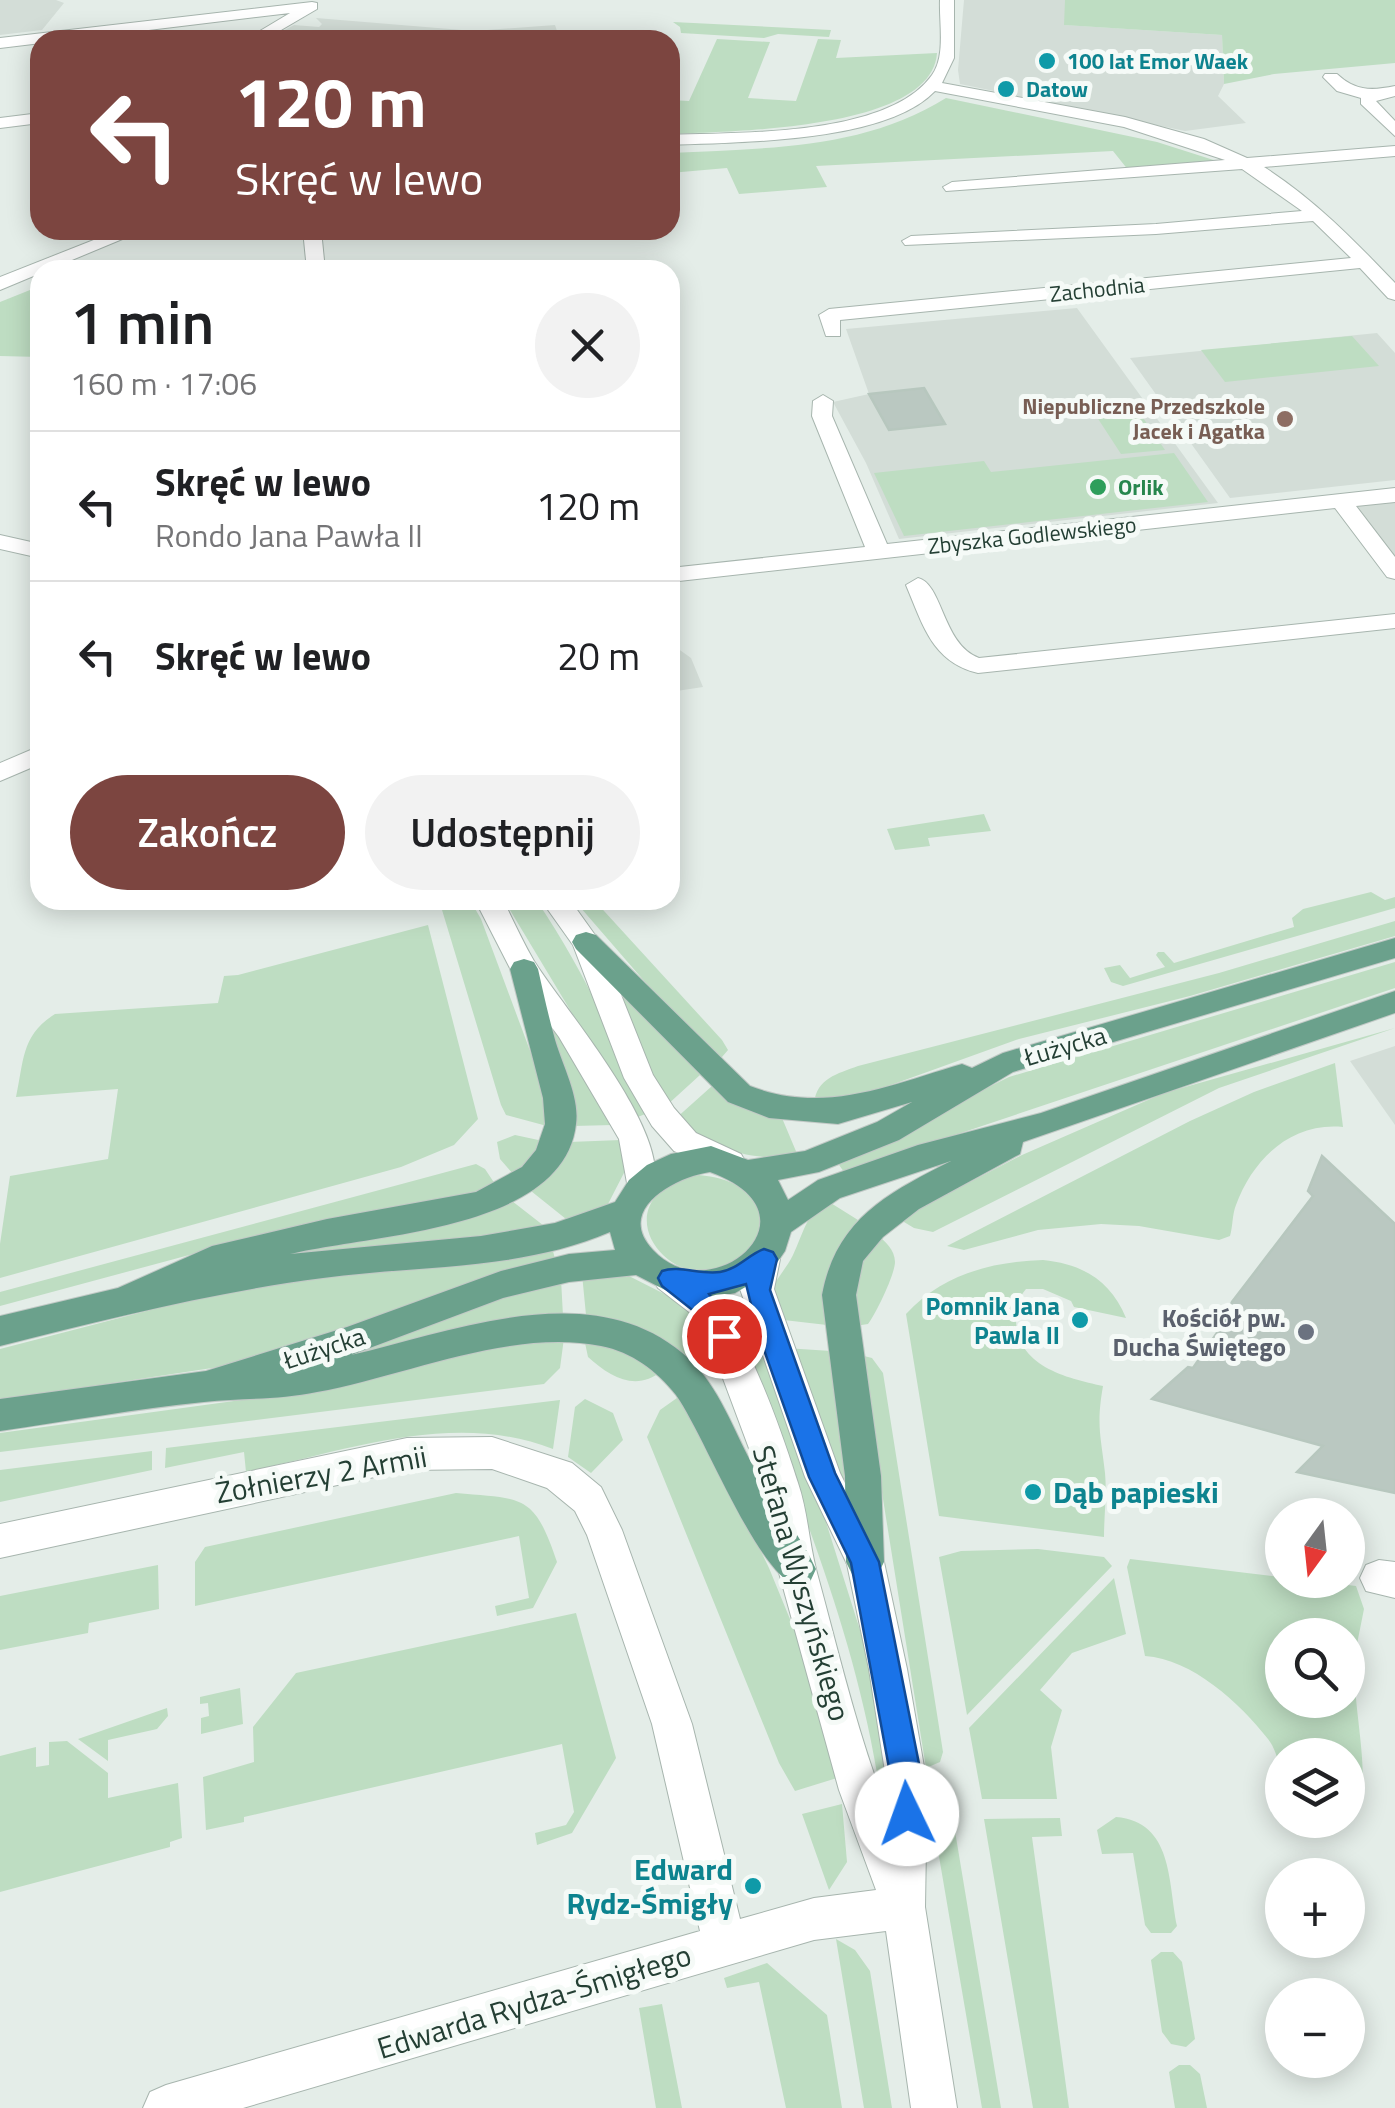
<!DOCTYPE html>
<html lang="pl">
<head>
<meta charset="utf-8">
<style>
  :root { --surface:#fff; --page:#f2f2f2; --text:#202124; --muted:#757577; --line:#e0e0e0; --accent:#7c4540 }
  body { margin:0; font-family:"Titillium Web",sans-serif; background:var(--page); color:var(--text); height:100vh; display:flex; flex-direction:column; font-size:38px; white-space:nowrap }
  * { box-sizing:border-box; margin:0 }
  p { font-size:32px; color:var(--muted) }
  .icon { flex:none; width:55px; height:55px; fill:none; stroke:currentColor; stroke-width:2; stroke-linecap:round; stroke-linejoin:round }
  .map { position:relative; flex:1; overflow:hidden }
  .panel { position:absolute; left:30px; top:260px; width:650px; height:650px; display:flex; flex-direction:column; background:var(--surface); border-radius:30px; box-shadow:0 5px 25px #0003 }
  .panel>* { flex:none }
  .banner { position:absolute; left:30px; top:30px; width:650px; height:210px; border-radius:30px; box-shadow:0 5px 25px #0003; background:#7c4540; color:#fff; overflow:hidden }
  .needle { width:65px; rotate:195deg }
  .tools { position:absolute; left:1265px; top:1498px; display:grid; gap:20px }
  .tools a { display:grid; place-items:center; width:100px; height:100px; border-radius:50%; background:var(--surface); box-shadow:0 5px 25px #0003; font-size:50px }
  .pin { position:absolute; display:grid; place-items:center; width:85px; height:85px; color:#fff; margin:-42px; border:5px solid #fff; border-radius:50%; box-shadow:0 2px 10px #0007 }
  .me { position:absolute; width:110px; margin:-55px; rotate:357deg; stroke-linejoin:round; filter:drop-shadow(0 0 8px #0008) }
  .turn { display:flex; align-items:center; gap:35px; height:210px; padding:0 40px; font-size:45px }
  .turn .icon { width:130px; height:130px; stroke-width:2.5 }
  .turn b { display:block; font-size:70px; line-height:85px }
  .round { display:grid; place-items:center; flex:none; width:105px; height:105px; border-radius:52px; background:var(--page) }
  .overview { display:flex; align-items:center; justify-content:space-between; height:170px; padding:0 40px }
  h1 { font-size:60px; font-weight:600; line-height:75px }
  .button { display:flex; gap:20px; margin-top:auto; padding:20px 40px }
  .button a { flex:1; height:115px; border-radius:60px; background:var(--accent); color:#fff; font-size:40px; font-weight:600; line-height:115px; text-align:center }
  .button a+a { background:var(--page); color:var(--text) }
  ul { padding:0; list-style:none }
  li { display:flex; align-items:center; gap:30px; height:150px; padding:0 40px; border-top:2px solid var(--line) }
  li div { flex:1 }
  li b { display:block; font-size:38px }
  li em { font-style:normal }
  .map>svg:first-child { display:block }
  .built { fill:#d3ddd7 }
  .green { fill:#beddc2 }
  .building { fill:#bac8c1; stroke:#b7c7be; stroke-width:2.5 }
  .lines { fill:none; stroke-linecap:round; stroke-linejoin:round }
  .minor-casing { stroke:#a7b5ae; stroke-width:2 }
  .major-casing { stroke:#c2c9c6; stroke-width:2 }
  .minor { fill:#fff; fill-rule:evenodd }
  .major { fill:#6ba18c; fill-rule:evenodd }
  .route { fill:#1a73e8; stroke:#114b97; stroke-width:2.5 }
  .culture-dot { fill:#0f9aa8; stroke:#f5faf7; stroke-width:4 }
  .education-dot { fill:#8d6e63; stroke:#f5faf7; stroke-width:4 }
  .leisure-dot { fill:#2e9e5b; stroke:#f5faf7; stroke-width:4 }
  .worship-dot { fill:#6b7280; stroke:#f5faf7; stroke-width:4 }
  .labels { text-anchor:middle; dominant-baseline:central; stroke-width:10; stroke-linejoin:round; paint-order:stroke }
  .far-culture-label { font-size:22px; font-weight:bold; fill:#0d838f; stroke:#f5faf7; text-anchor:start }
  .far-street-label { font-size:22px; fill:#243f34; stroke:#f5faf7 }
  .far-education-label { font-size:22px; font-weight:bold; fill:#785e54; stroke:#f5faf7; text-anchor:end }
  .far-leisure-label { font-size:22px; font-weight:bold; fill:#27864d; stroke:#f5faf7; text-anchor:start }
  .street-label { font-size:25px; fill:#243f34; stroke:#f5faf7 }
  .culture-label { font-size:25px; font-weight:bold; fill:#0d838f; stroke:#f5faf7; text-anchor:end }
  .worship-label { font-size:25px; font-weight:bold; fill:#5b616d; stroke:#f5faf7; text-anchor:end }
  .near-street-label { font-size:30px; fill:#243f34; stroke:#f5faf7 }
  .near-culture-label { font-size:30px; font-weight:bold; fill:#0d838f; stroke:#f5faf7; text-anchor:start }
</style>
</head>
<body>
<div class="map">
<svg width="1395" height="2108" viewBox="0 0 1395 2108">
  <rect width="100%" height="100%" fill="#e4ede8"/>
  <!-- built -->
  <path class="built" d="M0,0H56L64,3L42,30L0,35Z
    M964,0H1065V25L1222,35L1224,84L1218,96L1246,123L1185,131L960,84L958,70Z
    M316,18L474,31L555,25L560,40H266L294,25L319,27L322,24Z
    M1077,308L1218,503L899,539L866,463L833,402L869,394L846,329Z
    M1377,333L1395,353V480L1230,498L1130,358Z
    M1395,494V565L1329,501Z
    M670,643L691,658L703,687L670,692Z
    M1395,1046V1125L1350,1061Z"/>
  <!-- green -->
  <path class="green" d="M1065,0H1395V63L1274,74L1224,84L1222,35L1064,25Z
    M673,22L831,30L829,37L778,34L764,38L681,33L680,27Z
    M717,39L770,42L748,98L796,101L818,39L841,40L836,58L937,53C932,131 728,131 670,134V100L689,101Z
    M946,98L1157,142L1223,163L1129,171L1113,151L816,166L827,187L739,194L727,168L670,173V153C765,148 863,150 946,98Z
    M40,286V357L0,356V302Z
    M1352,336L1379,366L1225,382L1201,350Z
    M1135,406L1165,450L1121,454L1093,411Z
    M1174,453L1208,502L904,536L874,473L984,461L991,472Z
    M984,814L991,831L928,838L930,846L895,850L887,829Z
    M1371,892L1385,900L1395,897V908L1123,986L1111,982L1104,968L1120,965L1130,978L1165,967L1156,955L1158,952H1164L1174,963L1294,927L1292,918L1303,909Z
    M439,900H470L481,919L542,1083L547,1126L506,1115L501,1105Z
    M504,900H536C582,966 614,1040 648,1113L635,1118Z
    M574,900H594L722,1040L728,1050L716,1064Z
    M1395,921V936L1190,996L1019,1039L866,1094L814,1103C817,1078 837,1074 858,1066L1219,973Z
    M428,925L478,1119L454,1145L401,1167L0,1278V1244L10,1176L108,1159L118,1089L16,1097C24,1061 21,1035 55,1014L218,1003L224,976L238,975Z
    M1395,962V988L844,1172L837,1162L1009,1077Z
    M619,983L700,1075L666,1106L612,985Z
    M551,1020L613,1125L573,1126L546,1022Z
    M1395,1028L1219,1088L933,1232L914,1228L899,1219L1022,1155L1164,1093Z
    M1335,1063L1343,1127C1291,1122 1253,1159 1236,1205C1232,1215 1233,1226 1230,1236L1219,1240L1139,1226L1101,1224L1038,1230L964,1250L947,1246L1190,1121L1254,1092Z
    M712,1086L782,1118L798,1156C747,1162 715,1148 674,1120Z
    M515,1135L543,1141L532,1159L514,1175L500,1159L497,1142Z
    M621,1140L627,1167L607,1206L571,1223L531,1191L545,1179L569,1142Z
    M476,1164L485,1169L497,1187L486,1192L256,1237L0,1306V1292Z
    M699,1175C730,1178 752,1188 761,1218C759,1241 752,1248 734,1261C671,1305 593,1196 699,1175Z
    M826,1200L858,1220C830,1254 824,1283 827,1325L775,1319L771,1290C778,1277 787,1267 793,1255C804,1232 805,1217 826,1200Z
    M512,1201L548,1229L230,1264L479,1215Z
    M877,1235C885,1241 895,1250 895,1262C895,1274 876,1314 868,1324L855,1326L854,1276Z
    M552,1247L555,1259L379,1322L232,1365L0,1400V1349L258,1282Z
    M1043,1260C1083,1264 1111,1281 1126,1318L1074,1307L1071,1301L1043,1289H1026C1018,1298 1016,1308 1016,1319C1016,1366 1066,1378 1103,1386C1096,1426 1101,1436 1105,1473C1107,1494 1104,1516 1104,1537L939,1516L906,1314C943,1274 991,1262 1043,1260Z
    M582,1274H625L690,1307L711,1337L686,1355L646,1332L586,1315Z
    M561,1279L563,1316L354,1358L352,1352L486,1298Z
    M564,1338L560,1368L544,1384L0,1452V1433L285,1394L507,1346Z
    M584,1338L600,1340L662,1371C636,1392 610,1377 588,1357Z
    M785,1348L831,1351L851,1499Z
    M763,1351L814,1484L865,1646L886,1771L877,1773C852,1626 797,1495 743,1357Z
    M860,1355L872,1358L883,1373L943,1752L940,1762L926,1768Z
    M684,1393L769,1568L808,1663L837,1778L795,1791L779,1763L647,1437L660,1410Z
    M585,1399L613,1413L623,1440L591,1473L568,1457L575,1407Z
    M560,1400L553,1449C453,1410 346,1451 246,1472L244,1452L165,1468L166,1448Z
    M152,1451V1470L0,1502V1470Z
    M456,1493C524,1499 534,1494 557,1562L533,1608L497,1616L495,1606L529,1598L519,1536L195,1606V1562L205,1547Z
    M1038,1549L1104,1557L1112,1566L967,1715L939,1557L961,1551Z
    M1130,1559L1356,1586L1364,1609L1356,1649L1348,1646V1635H1282V1700H1348V1655L1356,1658C1349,1699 1376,1787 1354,1813L1348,1816V1755H1282V1776C1279,1764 1276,1749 1268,1739C1240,1703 1192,1659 1145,1656L1127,1567Z
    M158,1565L159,1609L89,1623L88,1633L0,1650V1596Z
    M1114,1578L1126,1634L1072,1653L1040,1690L1062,1710L1051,1747L1057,1799H982L969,1728Z
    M576,1613L616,1758L572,1833L537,1845L535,1833L566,1825L574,1812L562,1744L244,1817V1822L206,1830L203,1777L254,1762L253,1727L296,1673Z
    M240,1688L243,1724L201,1734V1718L209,1716L208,1703L200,1704V1697Z
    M167,1708L168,1716L157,1729L108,1740V1761L78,1739Z
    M67,1741L108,1773V1798L178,1783L182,1838L170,1842V1847L0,1892V1756L36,1747V1767L49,1765V1742Z
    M939,1797L951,1807L1001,2108H982L929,1798Z
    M842,1804L847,1862L829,1890L802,1814Z
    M1116,1817C1173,1822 1168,1881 1177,1926L1171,1933H1151L1145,1925L1133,1853L1102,1854L1097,1830Z
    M1060,1818L1062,1836L1032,1837L1069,2108H1033L984,1819Z
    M836,1939L855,1950L870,1971L892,2108H864Z
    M1161,1952H1173L1182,1962L1195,2039L1186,2047L1171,2044L1162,2032L1151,1960Z
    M767,1963L827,2015L842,2108H786L759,1982L727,1988L724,1978Z
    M662,2004L682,2108H656L639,2008Z
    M1179,2065H1190L1200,2074L1207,2108H1175L1169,2072Z"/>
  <!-- building -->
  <path class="building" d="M924,388L945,424L889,430L869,394Z
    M1322,1156L1395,1224V1493L1297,1472L1323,1446L1152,1399L1188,1367L1193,1368L1223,1324L1232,1302L1313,1196L1308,1191Z"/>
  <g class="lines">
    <defs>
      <path id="minor" d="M940,0H954V58L942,83L1125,117L1204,139L1247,158L1395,146V156L1264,167C1314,199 1354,240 1395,283V300L1388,298L1360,268L840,320V336H826L819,315L829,309L1351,258L1313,221L1156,234L905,245L902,241L911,236L1156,224L1302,211L1242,169L946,191L943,187L952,182L1225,160L1124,127L935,91C886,143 738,142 670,145V135C739,132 888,137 932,75C946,56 939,23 940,0Z
        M312,2L317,3V9L264,40H245L290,13L0,48V38Z
        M1325,74H1337C1355,91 1371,91 1395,86V96L1376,101L1395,121V136L1361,104V98L1337,91L1323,77Z
        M40,113V123L0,128V118Z
        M119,230H144L0,290V277Z
        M303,230H321L325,270H307Z
        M823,395L833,401L832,416L887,544L1395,488V502L1356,506L1395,557V579L1387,577L1335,508L670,582V568L865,547L812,416L813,401Z
        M0,535L40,544V558L0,549Z
        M918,578C943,584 942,644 979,658L1395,614V628L978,673C932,662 923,625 906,585Z
        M40,746V764L0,781V763Z
        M475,900H503C513,920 523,942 534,961C563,1008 679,1140 651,1194L640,1198L629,1194L619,1139L559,1037L514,976Z
        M541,900H570L600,942L653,1075L674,1108L696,1133L741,1154L746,1163L741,1172L730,1176L674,1151L652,1126L624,1078L573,945Z
        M764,1245L776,1249L780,1259L774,1289L840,1473L884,1562L907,1669L927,1784L925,1907L957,2108H911L886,1931L814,1940L243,2108H143L150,2092L166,2085L700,1931L652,1724L587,1535L575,1511L547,1488L492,1469L407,1470L0,1558V1524L407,1438L492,1437L572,1463L601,1487L622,1530L692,1724L740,1919L814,1898L876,1890L839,1790L778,1569L763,1486L709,1341L693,1315L658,1288L653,1278L658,1268C723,1246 783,1437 798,1483C808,1512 809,1544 817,1573C838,1650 857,1732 886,1807L887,1784L869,1669L847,1564L805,1477L740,1289L752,1249Z
        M1379,1560L1395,1562V1598L1366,1591L1360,1578L1366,1565Z"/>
      <path id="major" d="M586,932L596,935L750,1086C824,1115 890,1085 962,1064L972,1068L1003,1053L1395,938V958L1013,1072L899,1140L819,1172L778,1180L788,1200L818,1180L918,1145L1041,1113L1395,991V1013L1023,1142L1020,1154L919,1209L883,1237L863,1261L856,1295L881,1476L884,1562L878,1574L865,1580L852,1574L846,1562L845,1476L822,1295C836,1219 888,1193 951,1161L840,1198L791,1232L785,1251L770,1273L735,1293L704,1299L669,1292L636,1275L569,1282L503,1298L351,1355C455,1331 597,1273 689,1359C719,1387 733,1429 752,1464C771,1500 799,1532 816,1569L810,1582L797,1587C756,1571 705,1436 676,1395C657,1371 632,1352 601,1346C511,1328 405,1376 317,1392C280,1400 242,1398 204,1402C136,1409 68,1421 0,1431V1399L206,1371L347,1327L501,1271L569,1254L615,1250L610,1232C519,1271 418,1265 323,1278C214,1292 107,1319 0,1346V1316L118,1288L212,1246L327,1219L476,1192L522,1167L536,1150L545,1124L543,1098L510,969L514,962L524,959L534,962L538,969C543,991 548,1014 554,1036C561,1063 580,1096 576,1124C564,1231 372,1234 290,1254L481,1236L555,1223L615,1202L629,1180L647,1165L671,1154L711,1146L748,1160L805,1151L877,1122L912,1102L838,1124L769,1118L728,1102L576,949L572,942L576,935ZM710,1172C827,1214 711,1313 653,1250C614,1209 676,1177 710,1172Z"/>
    </defs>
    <!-- minor casing -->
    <use href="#minor" class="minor-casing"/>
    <!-- major casing -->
    <use href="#major" class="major-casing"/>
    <!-- minor -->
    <use href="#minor" class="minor"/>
    <!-- major -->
    <use href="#major" class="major"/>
  </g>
  <!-- route -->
  <path class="route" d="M764,1249L773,1252L777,1259L770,1290L835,1473L879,1562L923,1784L922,1814L918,1826L907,1830L896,1826L891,1814L892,1784L851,1563L809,1477L758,1333L746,1284L709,1294L737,1336L733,1344L724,1347L715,1344L695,1312L662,1286L658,1278L662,1271C679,1265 700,1275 720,1272C738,1269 748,1255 764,1249Z"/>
  <!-- markers -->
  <g class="culture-dot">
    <circle cx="1047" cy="61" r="10"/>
    <circle cx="1006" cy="89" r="10"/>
    <circle cx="1080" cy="1320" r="10"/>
    <circle cx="1033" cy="1492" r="10"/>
    <circle cx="753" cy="1886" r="10"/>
  </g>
  <circle class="education-dot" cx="1285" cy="419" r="10"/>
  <circle class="leisure-dot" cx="1098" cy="487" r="10"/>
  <circle class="worship-dot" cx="1306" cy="1332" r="10"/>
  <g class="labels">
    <!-- far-culture labels -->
    <g class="far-culture-label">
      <text x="1067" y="61">100 lat Emor Waek</text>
      <text x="1026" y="89">Datow</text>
    </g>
    <!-- far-street labels -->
    <g class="far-street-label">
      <text transform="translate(1097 289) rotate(-6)">Zachodnia</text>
      <text transform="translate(1032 535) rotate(-6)">Zbyszka Godlewskiego</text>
    </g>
    <!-- far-education labels -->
    <g class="far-education-label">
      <text x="1265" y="406">Niepubliczne Przedszkole<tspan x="1265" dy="25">Jacek i Agatka</tspan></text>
    </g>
    <!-- far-leisure labels -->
    <g class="far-leisure-label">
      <text x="1118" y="487">Orlik</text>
    </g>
    <!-- street labels -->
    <g class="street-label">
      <text transform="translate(1065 1046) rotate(-16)">Łużycka</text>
      <text transform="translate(324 1348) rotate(-18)">Łużycka</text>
    </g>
    <!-- culture labels -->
    <g class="culture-label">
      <text x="1060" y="1306">Pomnik Jana<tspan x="1060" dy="29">Pawla II</tspan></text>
    </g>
    <!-- worship labels -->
    <g class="worship-label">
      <text x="1286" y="1318">Kościół pw.<tspan x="1286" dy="29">Ducha Świętego</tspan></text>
    </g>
    <!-- near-street labels -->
    <g class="near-street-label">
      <text transform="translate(321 1474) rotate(-10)">Żołnierzy 2 Armii</text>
      <text transform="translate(802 1583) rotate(74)">Stefana Wyszyńskiego</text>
      <text transform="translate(534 2001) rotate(-17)">Edwarda Rydza-Śmigłego</text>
    </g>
    <!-- near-culture labels -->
    <g class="near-culture-label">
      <text x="1053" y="1492">Dąb papieski</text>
      <text x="733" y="1869" text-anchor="end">Edward<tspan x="733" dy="34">Rydz-Śmigły</tspan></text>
    </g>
  </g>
</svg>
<div class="tools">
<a><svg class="needle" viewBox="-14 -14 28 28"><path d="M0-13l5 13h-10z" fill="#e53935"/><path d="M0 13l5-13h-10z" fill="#757577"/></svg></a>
<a><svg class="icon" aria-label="search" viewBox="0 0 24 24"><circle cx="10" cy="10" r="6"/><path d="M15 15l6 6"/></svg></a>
<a><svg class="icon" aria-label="layers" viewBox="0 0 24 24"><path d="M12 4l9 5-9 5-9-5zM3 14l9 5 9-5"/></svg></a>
<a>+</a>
<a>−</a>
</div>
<div class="pin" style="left:724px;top:1336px;background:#d93025"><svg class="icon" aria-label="arrive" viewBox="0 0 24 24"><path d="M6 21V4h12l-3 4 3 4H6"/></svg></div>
<svg class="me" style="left:907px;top:1814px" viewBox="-20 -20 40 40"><circle r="19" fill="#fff"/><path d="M0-13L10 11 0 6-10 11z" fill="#1a73e8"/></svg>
<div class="banner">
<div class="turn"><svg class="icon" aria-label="left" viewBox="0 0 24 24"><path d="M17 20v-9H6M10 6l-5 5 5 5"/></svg><div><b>120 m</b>Skręć w lewo</div></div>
</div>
<section class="panel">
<div class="overview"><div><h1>1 min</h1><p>160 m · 17:06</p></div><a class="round"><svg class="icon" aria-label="close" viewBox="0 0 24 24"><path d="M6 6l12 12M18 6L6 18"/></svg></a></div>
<ul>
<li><svg class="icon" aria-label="left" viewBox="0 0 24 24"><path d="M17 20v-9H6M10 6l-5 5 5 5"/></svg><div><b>Skręć w lewo</b><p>Rondo Jana Pawła II</p></div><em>120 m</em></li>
<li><svg class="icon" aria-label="left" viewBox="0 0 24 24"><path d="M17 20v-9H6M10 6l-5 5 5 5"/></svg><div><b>Skręć w lewo</b></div><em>20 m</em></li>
</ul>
<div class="button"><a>Zakończ</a><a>Udostępnij</a></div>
</section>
</div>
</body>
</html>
